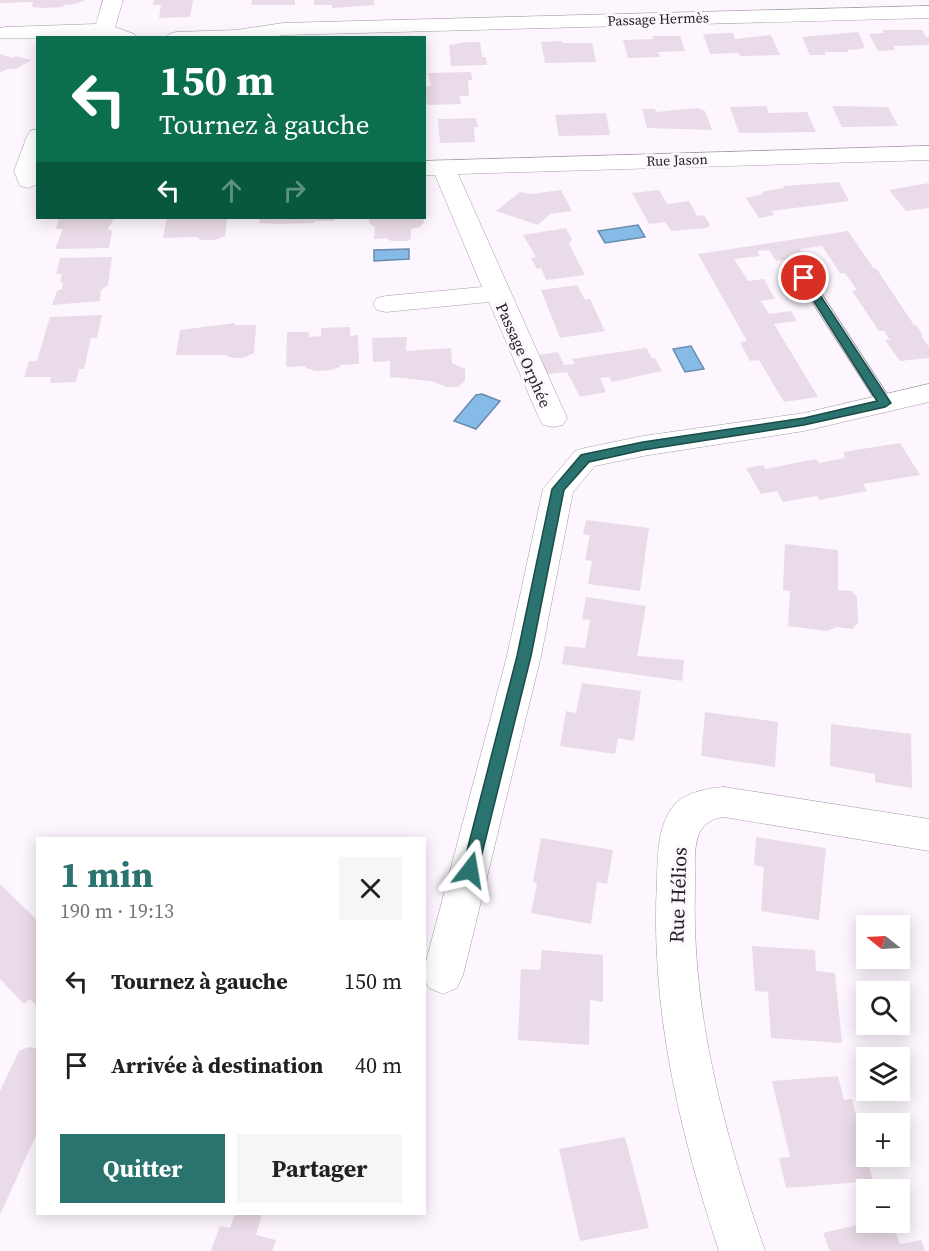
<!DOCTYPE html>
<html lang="fr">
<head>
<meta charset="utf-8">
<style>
  :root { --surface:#fff; --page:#f6f6f6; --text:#202124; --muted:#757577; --accent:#2a736e }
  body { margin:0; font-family:"Source Serif 4",serif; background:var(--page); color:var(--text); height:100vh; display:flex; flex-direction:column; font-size:22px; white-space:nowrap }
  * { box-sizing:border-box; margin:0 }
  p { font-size:20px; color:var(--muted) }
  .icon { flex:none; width:33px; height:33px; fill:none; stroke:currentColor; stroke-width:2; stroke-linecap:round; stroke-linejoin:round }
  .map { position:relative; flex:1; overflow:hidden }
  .sheet { position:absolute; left:36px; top:837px; width:390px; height:378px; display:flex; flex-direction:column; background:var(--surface); border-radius:0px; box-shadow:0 3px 15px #0003 }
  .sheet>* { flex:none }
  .guide { position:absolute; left:36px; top:36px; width:390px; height:183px; border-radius:0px; box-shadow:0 3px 15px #0003; background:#0b6e4f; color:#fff; overflow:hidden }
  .needle { width:39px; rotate:288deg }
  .tools { position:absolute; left:856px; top:915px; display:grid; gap:12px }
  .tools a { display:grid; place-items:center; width:54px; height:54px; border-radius:0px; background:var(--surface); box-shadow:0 3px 15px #0003; font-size:30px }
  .pin { position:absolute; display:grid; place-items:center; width:51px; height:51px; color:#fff; margin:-26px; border:3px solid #fff; border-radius:50%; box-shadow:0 2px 6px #0007 }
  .me { position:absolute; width:66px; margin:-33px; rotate:14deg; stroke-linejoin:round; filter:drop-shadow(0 0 4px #0008) }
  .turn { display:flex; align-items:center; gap:21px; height:126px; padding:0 24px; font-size:27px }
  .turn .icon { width:78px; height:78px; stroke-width:2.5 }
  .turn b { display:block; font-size:42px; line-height:51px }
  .lanes { display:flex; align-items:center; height:57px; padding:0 24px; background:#0003; justify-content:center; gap:30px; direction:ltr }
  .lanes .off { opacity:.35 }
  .round { display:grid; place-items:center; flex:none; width:63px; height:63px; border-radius:0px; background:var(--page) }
  .summary { display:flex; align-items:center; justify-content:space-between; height:102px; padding:0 24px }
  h1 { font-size:36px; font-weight:700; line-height:45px; color:var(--accent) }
  .action { display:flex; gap:12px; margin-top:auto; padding:12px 24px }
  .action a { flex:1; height:69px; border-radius:0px; background:var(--accent); color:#fff; font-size:24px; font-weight:700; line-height:69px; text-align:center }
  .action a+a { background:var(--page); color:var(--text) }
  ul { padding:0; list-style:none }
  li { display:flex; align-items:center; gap:18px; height:84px; padding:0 24px }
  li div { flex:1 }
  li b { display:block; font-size:22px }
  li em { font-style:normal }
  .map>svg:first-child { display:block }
  .water { fill:#86bae7; stroke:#698cad; stroke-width:1.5 }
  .building { fill:#e9dbe7 }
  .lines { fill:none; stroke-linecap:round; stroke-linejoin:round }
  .lane-casing { stroke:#a69ba8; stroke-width:2 }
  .street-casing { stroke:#a69ba8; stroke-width:1 }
  .lane { fill:#fff; fill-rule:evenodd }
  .street { fill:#fff; fill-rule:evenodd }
  .route { fill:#2a736e; stroke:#1b4b48; stroke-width:1.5 }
  .labels { text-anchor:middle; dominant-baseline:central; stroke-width:6; stroke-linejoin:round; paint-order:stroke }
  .far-street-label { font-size:14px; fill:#242025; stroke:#fdf6fe }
  .street-label { font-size:16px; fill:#242025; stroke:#fdf6fe }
  .near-street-label { font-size:20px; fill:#242025; stroke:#fdf6fe }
</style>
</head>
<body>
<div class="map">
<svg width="929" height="1251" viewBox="0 0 929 1251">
  <rect width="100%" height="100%" fill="#fdf6fe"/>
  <!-- water -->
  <path class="water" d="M638,225L645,237L605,243L598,231Z
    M409,249V259L374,261V250Z
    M691,346L704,369L685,372L673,349Z
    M482,394L500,401L476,429L454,421L476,395Z"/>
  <!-- building -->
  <path class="building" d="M0,0H85L75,4L64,5L63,7L44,8L32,7L33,2L0,3Z
    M154,0H193L190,17L159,18L161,5H153Z
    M252,0H295V5H251Z
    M314,0H374V5L332,8V5H314Z
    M882,30H922L926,37H929V45L893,46L895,50L878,51L869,34L884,33Z
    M858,32L865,47L861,49L847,50L848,52H825L826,55H810L802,37Z
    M733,33L735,39L771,35L780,55L740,56L739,53L710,54L703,34Z
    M652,36H680L685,51L658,52L660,57L628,58L623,40L653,39Z
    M562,41V43H592L596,62L545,63L541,42Z
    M466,42H480L482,57H486L487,65L451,66L449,45Z
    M0,54L12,58L16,56L31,60L16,69H7L0,73Z
    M471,72L472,80H468L469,96H460L461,104L427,105L425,88L431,85L428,73Z
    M766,106L769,113L807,112L816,132L739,133L730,107Z
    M832,106L888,107L898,126L842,127Z
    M698,108L705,111L712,130L647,128L642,109H655L656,112Z
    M606,113L610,135L559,136L555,115Z
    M476,118L478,127H474L475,142L440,143L438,119Z
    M839,182L849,201L771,211L775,215L759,218L746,198L763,194L761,192L784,188L783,186Z
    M929,183V208L906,211L889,190Z
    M561,190L572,211L550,214L538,225L496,211L520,192L531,194Z
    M659,190L667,204L689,201L697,216L704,215L710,225L707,228L671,231L665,222L649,224L632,193Z
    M59,218H114L108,229L112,231L109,248L55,249L63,229H56Z
    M167,218H227L225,236L215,240H201L197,237L163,238Z
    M260,218H335V221H314L315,223L279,224L259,223Z
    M369,218H424V222L420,227L411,229V238L408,241H391L386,238L374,239L375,227L369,223Z
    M566,228L572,240L569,244L585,275L546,280L541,268L537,269L531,258L536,257L523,235Z
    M848,231L874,269L876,268L914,325H916L923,335H921L929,347V358L900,361L885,340H890L884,331H879L852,291L857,290L845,273H840L822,246L800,249L805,257L776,261L769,250L757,251L760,256L734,259L748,281L764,279L775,299L761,301L769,314L791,311L797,321L774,324L818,397L784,402L759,360L750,361L740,342L747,341L698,254Z
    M112,257L108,285L101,290L100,301L52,305L57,291L62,289L63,282H60L62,274H56L60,258Z
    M577,285L585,300L590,299L605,331L560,338L541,290Z
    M102,315L97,338H91L84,369H79L76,382L50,383L51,377H24L29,361H37L50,317Z
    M235,323V325H256L254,353L243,358H232L225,355H176L180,330Z
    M350,327V336L358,335L359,364L340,365V367L331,370L316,371L306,368V366L286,367L287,332H309V337L321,336V328Z
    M407,337L406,351L451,348L452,363L465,369V381L458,387H447L431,381L390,377V361L373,362L372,338Z
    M646,348L652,358H655L662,371L612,382L609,377L600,378L606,392L580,397L567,372L540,375L532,356L558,352L564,365L575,364L572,359Z
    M900,443L920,475L863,484L867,491L819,500L817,496L783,502L777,491L761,494L746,468L764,465L765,469L816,459L819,463L845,458L843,452Z
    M586,520L649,528L640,591L588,584L592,561L585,560L590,535L583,534Z
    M785,544L838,550V590L852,591L857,597L858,622L853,629L837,627L827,631L788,626L790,591L783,590Z
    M586,597L646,606L637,656L684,660L682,681L562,664L565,646L585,648L590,620L582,619Z
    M582,683L641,691L634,741L618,738L615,754L560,746L566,711L576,713Z
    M705,712L778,722L775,767L701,756Z
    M831,724L911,734L912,788L875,782V774L830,766Z
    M756,837L826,848L819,920L761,911L764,867L754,865Z
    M541,838L613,850L607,884L597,882L591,924L531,913L537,884L533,882Z
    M0,884L38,921V1007L30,999L24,1004L0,979Z
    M752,946L815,950L816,971L835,973L842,1043L771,1038L768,992L755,991Z
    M542,950L603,955V1002L590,1000L589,1045L518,1040L521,969L540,970Z
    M29,1047L38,1049V1131L0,1215V1091L19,1051Z
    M838,1076L844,1100L852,1099L873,1181L786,1188L779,1158L790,1157L772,1081Z
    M625,1137L649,1228L580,1241L559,1149Z
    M235,1214H262L256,1235L276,1240L272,1251H211L220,1226L230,1228Z
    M871,1222H891L900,1244L921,1240L925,1251H830L823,1233Z"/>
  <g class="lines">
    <defs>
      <path id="lane" d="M804,274L811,278L890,399L893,403L890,407H880L797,278Z"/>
      <path id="street" d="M103,0H123L115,27L134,34L137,38H0V28L5,27L96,24Z
        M929,6V18L283,35L268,38H166L169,34L176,32L237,30L283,23Z
        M38,129V184L28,188L20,186L14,171L27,136L30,131Z
        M929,146V160L458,174L567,418L563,425L553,427L543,425L539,418L489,302L386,312L377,310L373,304L377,298L386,296L482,287L435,175H424V161Z
        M929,384V402L804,431L643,456L595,466L573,492L541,656L463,975L457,988L443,994L429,988L424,979V969L507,656L543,489L575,451L585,448L643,436L804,413Z
        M724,787L929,819V851L724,817C688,821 696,859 695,887C691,1012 724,1133 765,1251H719C679,1130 650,1008 657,880C658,855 657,822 677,802C688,792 709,788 724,787Z"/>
    </defs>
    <!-- lane casing -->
    <use href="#lane" class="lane-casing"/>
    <!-- street casing -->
    <use href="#street" class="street-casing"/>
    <!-- lane -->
    <use href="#lane" class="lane"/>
    <!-- street -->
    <use href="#street" class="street"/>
  </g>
  <!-- route -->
  <path class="route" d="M804,275L809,278L891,403L885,407L804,425L643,450L589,462L564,490L531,656L478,870L475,875L470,877L464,875L462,870L517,656L552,489L581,455L585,454L643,442L804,418L877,401L799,278Z"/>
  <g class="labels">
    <!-- far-street labels -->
    <g class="far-street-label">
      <text transform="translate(658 19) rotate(-2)">Passage Hermès</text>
      <text transform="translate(677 160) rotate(-2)">Rue Jason</text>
    </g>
    <!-- street labels -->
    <g class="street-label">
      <text transform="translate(524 355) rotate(66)">Passage Orphée</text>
    </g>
    <!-- near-street labels -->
    <g class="near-street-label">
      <text transform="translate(678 895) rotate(-88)">Rue Hélios</text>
    </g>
  </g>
</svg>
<div class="tools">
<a><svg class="needle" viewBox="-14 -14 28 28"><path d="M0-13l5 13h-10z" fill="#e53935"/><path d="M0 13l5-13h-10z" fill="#757577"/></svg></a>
<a><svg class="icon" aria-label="search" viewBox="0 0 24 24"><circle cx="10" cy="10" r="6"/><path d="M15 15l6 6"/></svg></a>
<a><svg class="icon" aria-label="layers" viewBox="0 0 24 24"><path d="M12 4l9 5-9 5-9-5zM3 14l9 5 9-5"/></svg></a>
<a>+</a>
<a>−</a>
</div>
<div class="pin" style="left:804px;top:278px;background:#d93025"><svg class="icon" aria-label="arrive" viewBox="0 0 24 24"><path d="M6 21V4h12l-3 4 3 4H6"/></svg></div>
<svg class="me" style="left:470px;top:870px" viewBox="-20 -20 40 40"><path d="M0-17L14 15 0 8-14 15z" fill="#2a736e" stroke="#fff" stroke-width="4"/></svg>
<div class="guide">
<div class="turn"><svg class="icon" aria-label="left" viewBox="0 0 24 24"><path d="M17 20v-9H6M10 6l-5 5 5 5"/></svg><div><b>150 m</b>Tournez à gauche</div></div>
<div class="lanes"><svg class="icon" aria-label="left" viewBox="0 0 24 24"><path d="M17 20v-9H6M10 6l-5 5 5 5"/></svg><svg class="icon off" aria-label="ahead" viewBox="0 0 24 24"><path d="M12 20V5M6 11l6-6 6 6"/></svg><svg class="icon off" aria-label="right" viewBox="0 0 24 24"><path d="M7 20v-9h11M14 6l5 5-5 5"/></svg></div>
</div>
<section class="sheet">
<div class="summary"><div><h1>1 min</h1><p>190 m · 19:13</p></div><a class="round"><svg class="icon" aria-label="close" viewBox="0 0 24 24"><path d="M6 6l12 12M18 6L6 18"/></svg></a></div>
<ul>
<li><svg class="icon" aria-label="left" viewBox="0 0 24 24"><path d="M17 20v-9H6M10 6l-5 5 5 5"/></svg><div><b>Tournez à gauche</b></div><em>150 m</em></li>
<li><svg class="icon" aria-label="arrive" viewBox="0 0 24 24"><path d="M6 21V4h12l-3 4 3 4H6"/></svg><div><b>Arrivée à destination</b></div><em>40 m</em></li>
</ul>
<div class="action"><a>Quitter</a><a>Partager</a></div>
</section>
</div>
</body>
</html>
